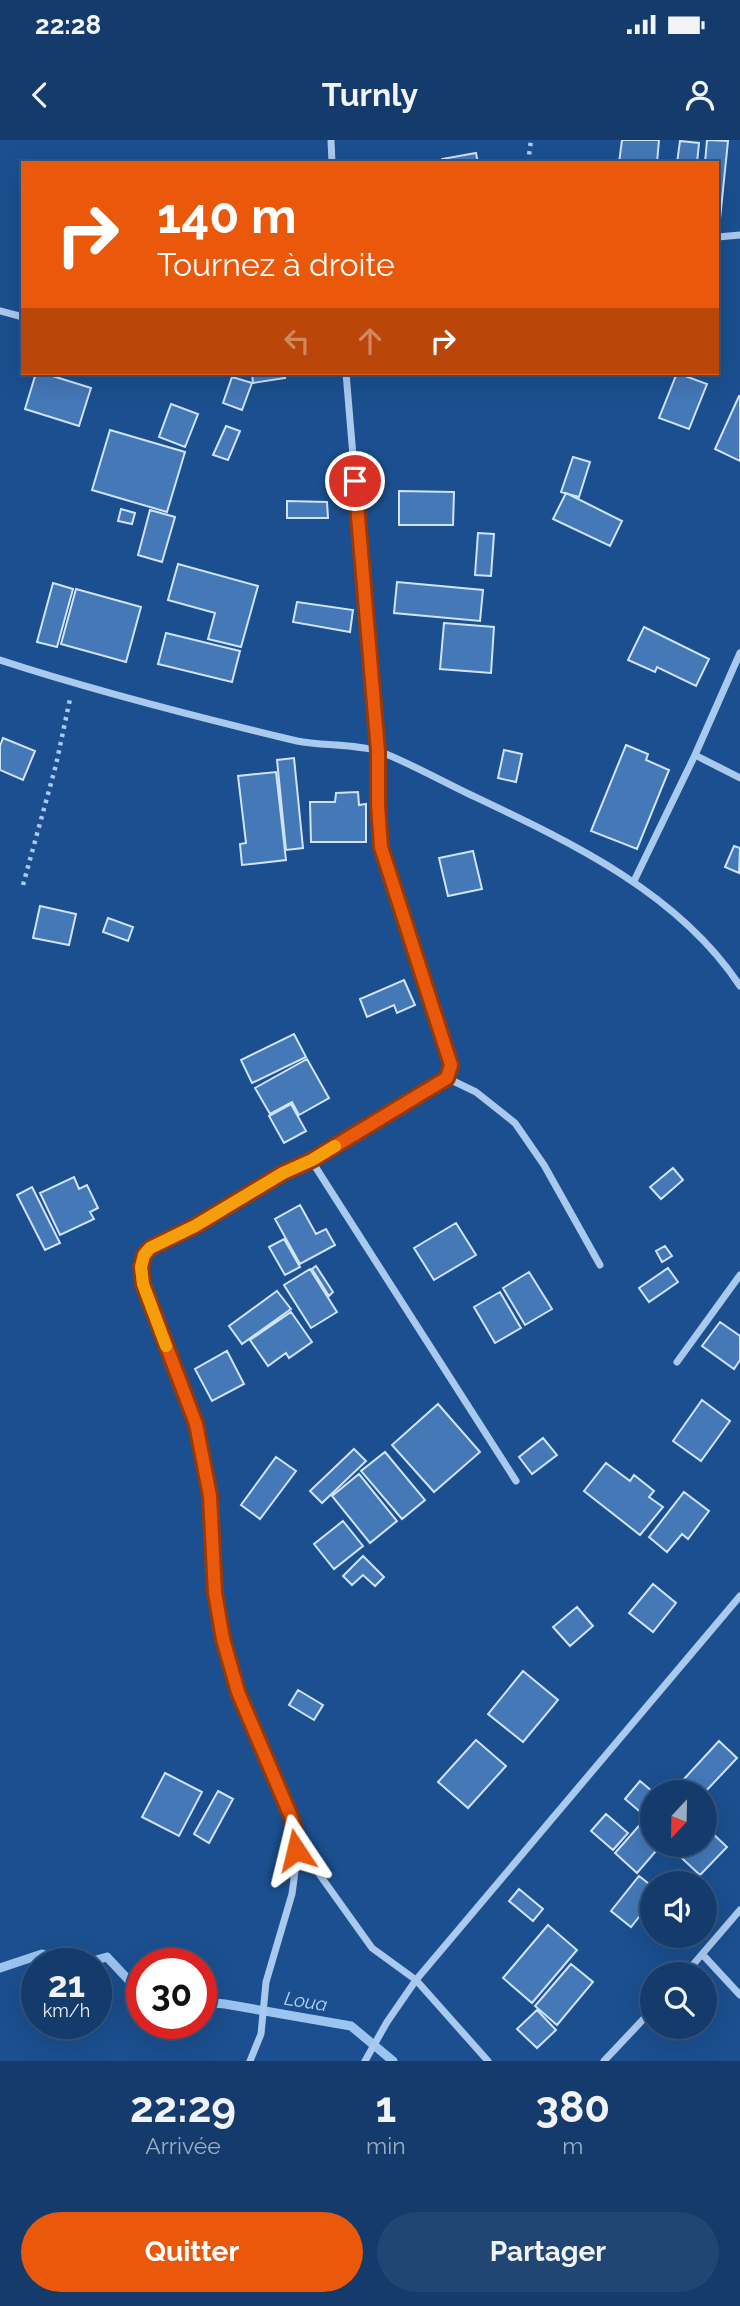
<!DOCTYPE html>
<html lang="fr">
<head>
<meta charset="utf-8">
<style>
  :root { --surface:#143b6b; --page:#214673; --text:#f1f3f6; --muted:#9dadc1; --line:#33557e; --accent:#ea580c }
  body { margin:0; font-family:Raleway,sans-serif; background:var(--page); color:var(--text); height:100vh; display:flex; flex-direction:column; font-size:26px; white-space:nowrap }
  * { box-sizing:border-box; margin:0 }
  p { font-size:23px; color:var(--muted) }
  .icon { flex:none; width:38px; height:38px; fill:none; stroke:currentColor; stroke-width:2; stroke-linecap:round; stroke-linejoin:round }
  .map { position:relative; height:1921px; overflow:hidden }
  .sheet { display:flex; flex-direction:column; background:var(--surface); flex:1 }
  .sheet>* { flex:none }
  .top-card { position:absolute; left:21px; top:21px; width:698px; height:214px; border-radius:0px; box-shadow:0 7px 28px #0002,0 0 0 2px var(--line); background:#ea580c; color:#fff; overflow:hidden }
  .needle { width:46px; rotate:202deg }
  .tools { position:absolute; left:640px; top:1640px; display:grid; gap:14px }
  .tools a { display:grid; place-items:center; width:77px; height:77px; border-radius:50%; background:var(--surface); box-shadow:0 7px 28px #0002,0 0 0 2px var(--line); font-size:35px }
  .speed { position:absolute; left:21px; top:1808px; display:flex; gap:14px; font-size:35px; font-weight:700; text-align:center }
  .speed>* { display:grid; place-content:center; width:91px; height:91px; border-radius:50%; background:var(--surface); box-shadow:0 7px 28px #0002,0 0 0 2px var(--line); line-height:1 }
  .speed small { font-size:18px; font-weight:400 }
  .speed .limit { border:10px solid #d22; background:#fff; color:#111 }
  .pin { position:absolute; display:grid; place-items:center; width:60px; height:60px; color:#fff; margin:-30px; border:4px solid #fff; border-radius:50%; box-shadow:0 2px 7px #0007 }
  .me { position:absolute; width:77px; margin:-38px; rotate:350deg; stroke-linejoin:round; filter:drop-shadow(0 0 5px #0008) }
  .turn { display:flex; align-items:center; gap:24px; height:147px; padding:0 21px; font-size:32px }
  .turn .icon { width:91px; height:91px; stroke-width:2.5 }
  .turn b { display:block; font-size:49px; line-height:60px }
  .lanes { display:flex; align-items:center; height:66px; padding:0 21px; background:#0003; justify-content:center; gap:35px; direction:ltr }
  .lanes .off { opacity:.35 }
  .eta { display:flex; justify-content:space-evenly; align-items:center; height:119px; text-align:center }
  .eta b { font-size:42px; font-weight:700; line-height:49px }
  .button { display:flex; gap:14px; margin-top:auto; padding:14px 21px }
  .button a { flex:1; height:80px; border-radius:42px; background:var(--accent); color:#fff; font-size:28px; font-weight:700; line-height:80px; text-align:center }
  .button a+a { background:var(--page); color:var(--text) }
  .status { display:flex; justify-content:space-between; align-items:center; height:49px; padding:0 35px; background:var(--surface); direction:ltr }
  .status svg { height:19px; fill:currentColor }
  header { display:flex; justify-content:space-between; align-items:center; height:91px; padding:0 21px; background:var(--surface); font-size:32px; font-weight:700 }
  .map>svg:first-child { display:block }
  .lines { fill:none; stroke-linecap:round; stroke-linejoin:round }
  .stream { stroke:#9cc4f0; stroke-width:9 }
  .building { fill:#4478b7; stroke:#cfe3fa; stroke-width:2 }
  .path { stroke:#a9c9ee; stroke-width:4.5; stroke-dasharray:3.5 5; stroke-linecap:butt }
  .minor { stroke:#a9c9ee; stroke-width:7 }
  .route-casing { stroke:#983908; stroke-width:18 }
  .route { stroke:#ea580c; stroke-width:12 }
  .slow { stroke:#f59e0b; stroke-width:12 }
  .labels { text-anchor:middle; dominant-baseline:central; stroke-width:7; stroke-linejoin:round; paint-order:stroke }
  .water-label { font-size:19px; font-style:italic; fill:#b5d3f5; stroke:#1b4f8f }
</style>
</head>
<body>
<div class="status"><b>22:28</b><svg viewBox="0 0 49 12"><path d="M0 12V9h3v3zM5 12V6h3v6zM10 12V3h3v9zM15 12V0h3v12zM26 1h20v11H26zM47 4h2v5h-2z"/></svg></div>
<header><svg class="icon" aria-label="back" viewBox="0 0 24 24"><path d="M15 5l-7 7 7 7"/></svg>Turnly<svg class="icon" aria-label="person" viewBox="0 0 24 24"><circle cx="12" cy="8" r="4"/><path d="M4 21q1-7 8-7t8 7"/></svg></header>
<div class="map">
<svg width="740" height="1921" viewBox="0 0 740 1921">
  <rect width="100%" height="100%" fill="#1b4f8f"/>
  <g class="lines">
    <!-- stream -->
    <path class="stream" d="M82,1824L107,1817L138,1850L142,1851
      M0,1828L42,1814L73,1824
      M201,1862L225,1864L351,1886L393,1921"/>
  </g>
  <!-- building -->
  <path class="building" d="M622,0H659L657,23H619Z
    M707,0L728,1L720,79H718V23H705Z
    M680,1L699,3L697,23H677Z
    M476,13L478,23H442V19Z
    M36,233H43L91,248L79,286L25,269Z
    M252,233H284L285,238L253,243Z
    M677,233L707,244L689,289L659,278Z
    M232,237L252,243L242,270L223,263Z
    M739,256H740V321L715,309Z
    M171,264L198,274L185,307L159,297Z
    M226,286L240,291L228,320L213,315Z
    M110,290L185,312L167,372L92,350Z
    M573,317L590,322L579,357L561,352Z
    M399,351L454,352L453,385H399Z
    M566,353L622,381L610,406L553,379Z
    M287,361L327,362L328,378H287Z
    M121,369L135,373L132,384L118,381Z
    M150,370L175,377L162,422L138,415Z
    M478,393L494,394L491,436L475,435Z
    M178,424L258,446L241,507L208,499L215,473L168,460Z
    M397,442L483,450L480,481L394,473Z
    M53,443L73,449L57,507L37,502Z
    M76,449L141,467L126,522L61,504Z
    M297,462L353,470L350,492L293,482Z
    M444,483L494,487L491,533L440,529Z
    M644,487L709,519L696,546L657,527L655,532L628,520Z
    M166,493L240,511L232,542L158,524Z
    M3,598L35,611L23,640L0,630V606Z
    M626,605L648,614L646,620L669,630L637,709L591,691Z
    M504,610L522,614L516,642L498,638Z
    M294,618L303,708L286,710L277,620Z
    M276,632L286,720L242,725L240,704L246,703L238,636Z
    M358,652L359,665L366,664V702H311L310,662H335L336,653Z
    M734,706L740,708L739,733L725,727Z
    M473,711L482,749L448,756L439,718Z
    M40,766L76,774L69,805L33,798Z
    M108,778L133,787L128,801L103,792Z
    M404,840L415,865L397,873L394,865L367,877L360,859Z
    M294,894L306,917L252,943L241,920Z
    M307,919L329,958L299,975L292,962L270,974L255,948Z
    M291,964L306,991L284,1003L269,976Z
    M673,1028L683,1040L661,1059L650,1047Z
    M74,1037L79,1049L87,1045L98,1068L90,1072L94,1079L60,1095L40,1053Z
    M32,1047L60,1103L45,1110L17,1055Z
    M300,1065L316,1094L326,1089L335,1105L300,1124L275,1079Z
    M456,1083L476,1115L434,1140L414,1108Z
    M284,1099L300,1127L285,1135L269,1107Z
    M665,1106L672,1116L662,1122L656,1111Z
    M316,1126L333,1152L329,1156L312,1129Z
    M668,1128L678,1142L649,1162L639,1148Z
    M310,1129L337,1172L311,1188L284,1145Z
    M529,1132L552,1169L525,1185L503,1148Z
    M277,1151L291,1169L242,1204L229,1186Z
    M500,1152L521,1188L495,1203L474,1167Z
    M291,1172L312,1202L289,1218L286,1213L268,1226L250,1200Z
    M720,1182L740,1196V1220L734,1229L702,1206Z
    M227,1211L244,1244L212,1261L195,1229Z
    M702,1260L730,1281L701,1321L673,1301Z
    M438,1264L480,1312L434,1352L392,1305Z
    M543,1298L557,1315L532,1334L519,1317Z
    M354,1309L366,1321L322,1363L310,1351Z
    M385,1312L425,1360L402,1379L361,1331Z
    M276,1317L296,1331L260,1379L241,1365Z
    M606,1323L630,1341L634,1335L654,1351L649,1357L663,1367L640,1395L584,1351Z
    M359,1334L397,1381L370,1403L332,1356Z
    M684,1352L709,1371L688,1399L682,1394L667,1412L649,1397Z
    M343,1381L363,1406L334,1429L314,1404Z
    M363,1416L384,1437L375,1446L363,1435L352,1445L343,1436Z
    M653,1444L676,1463L653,1492L629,1473Z
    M577,1467L593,1486L570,1506L553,1487Z
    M523,1531L558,1560L523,1602L488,1574Z
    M298,1550L323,1565L314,1580L289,1565Z
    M476,1600L506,1626L468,1668L438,1642Z
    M719,1601L737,1618L705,1652H672Z
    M165,1633L202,1652L179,1696L142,1677Z
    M640,1641L653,1652V1665L644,1675L625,1659Z
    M218,1651L233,1659L209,1703L194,1694Z
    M653,1670V1704H662L637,1733L615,1713Z
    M606,1674L628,1693L613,1710L591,1691Z
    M711,1692L727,1707L700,1735L673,1710L678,1704H705V1697Z
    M639,1736L653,1747V1759L631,1787L611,1771Z
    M519,1749L543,1769L533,1781L509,1761Z
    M548,1785L577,1810L532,1863L503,1838Z
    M571,1824L593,1842L557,1885L535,1866Z
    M537,1870L556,1890L537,1908L517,1889Z"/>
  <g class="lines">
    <!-- path -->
    <path class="path" d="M528,23L531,0
      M23,745L56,625L70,559"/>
    <!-- minor -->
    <path class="minor" d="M331,0L332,23
      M718,97L740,95
      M0,171L23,177
      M0,520C98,552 197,577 297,601C321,606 360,604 381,612C412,624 441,641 471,655C570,702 678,752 740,846
      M695,615L740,638
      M634,741L695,615L740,513
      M447,938L476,952L515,983L544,1025L600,1125
      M311,1020L516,1341
      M677,1222L740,1135
      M297,1696L317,1731L372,1808L416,1840L387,1882L365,1921
      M703,1815L740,1855
      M685,1834L740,1770
      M250,1921L261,1894L266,1842L292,1754L296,1724V1695L266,1613L238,1552L223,1499L215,1453L210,1356L196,1284L143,1144L141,1127L144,1115L150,1108L195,1085L283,1033L311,1020L447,938L451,925L381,707L378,665V611L346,233
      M488,1921L416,1840L740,1456
      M604,1921L653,1869"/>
  </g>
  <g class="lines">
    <defs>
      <path id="route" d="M296,1710V1695L292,1679L238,1552L223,1499L215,1453L210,1356L196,1284L143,1144L141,1127L144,1115L150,1108L195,1086L283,1033L312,1020L447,938L451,925L381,707L378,665V611L355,341"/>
    </defs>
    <!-- route casing -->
    <use href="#route" class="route-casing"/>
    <!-- route -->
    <use href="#route" class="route"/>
    <!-- slow -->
    <path class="slow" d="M166,1206L143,1144L141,1127L144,1115L150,1108L195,1086L283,1033L312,1020L335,1006"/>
  </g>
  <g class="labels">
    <!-- water labels -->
    <g class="water-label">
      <text transform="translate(306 1861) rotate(9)">Loua</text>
    </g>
  </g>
</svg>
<div class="tools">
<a><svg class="needle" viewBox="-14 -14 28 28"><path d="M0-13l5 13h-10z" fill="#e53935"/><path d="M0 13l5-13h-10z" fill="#9dadc1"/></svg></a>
<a><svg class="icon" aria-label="sound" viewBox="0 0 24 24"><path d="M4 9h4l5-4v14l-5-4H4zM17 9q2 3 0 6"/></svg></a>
<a><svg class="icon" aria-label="search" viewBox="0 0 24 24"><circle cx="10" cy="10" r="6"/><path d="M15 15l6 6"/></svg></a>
</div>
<div class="speed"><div>21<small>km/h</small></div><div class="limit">30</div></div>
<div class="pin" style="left:355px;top:341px;background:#d93025"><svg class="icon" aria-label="arrive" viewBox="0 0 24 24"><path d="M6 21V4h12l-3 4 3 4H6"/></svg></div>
<svg class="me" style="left:296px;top:1710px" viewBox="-20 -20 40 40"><path d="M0-17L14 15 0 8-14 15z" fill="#ea580c" stroke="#fff" stroke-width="4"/></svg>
<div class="top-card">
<div class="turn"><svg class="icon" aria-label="right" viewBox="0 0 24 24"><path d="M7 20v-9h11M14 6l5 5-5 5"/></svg><div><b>140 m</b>Tournez à droite</div></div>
<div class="lanes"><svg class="icon off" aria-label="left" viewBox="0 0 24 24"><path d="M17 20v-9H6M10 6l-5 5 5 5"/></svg><svg class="icon off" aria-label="ahead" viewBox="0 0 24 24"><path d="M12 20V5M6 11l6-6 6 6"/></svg><svg class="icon" aria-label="right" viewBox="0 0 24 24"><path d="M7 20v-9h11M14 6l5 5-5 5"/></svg></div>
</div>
</div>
<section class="sheet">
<div class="eta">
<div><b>22:29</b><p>Arrivée</p></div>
<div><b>1</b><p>min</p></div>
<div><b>380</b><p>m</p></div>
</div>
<div class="button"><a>Quitter</a><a>Partager</a></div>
</section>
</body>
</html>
